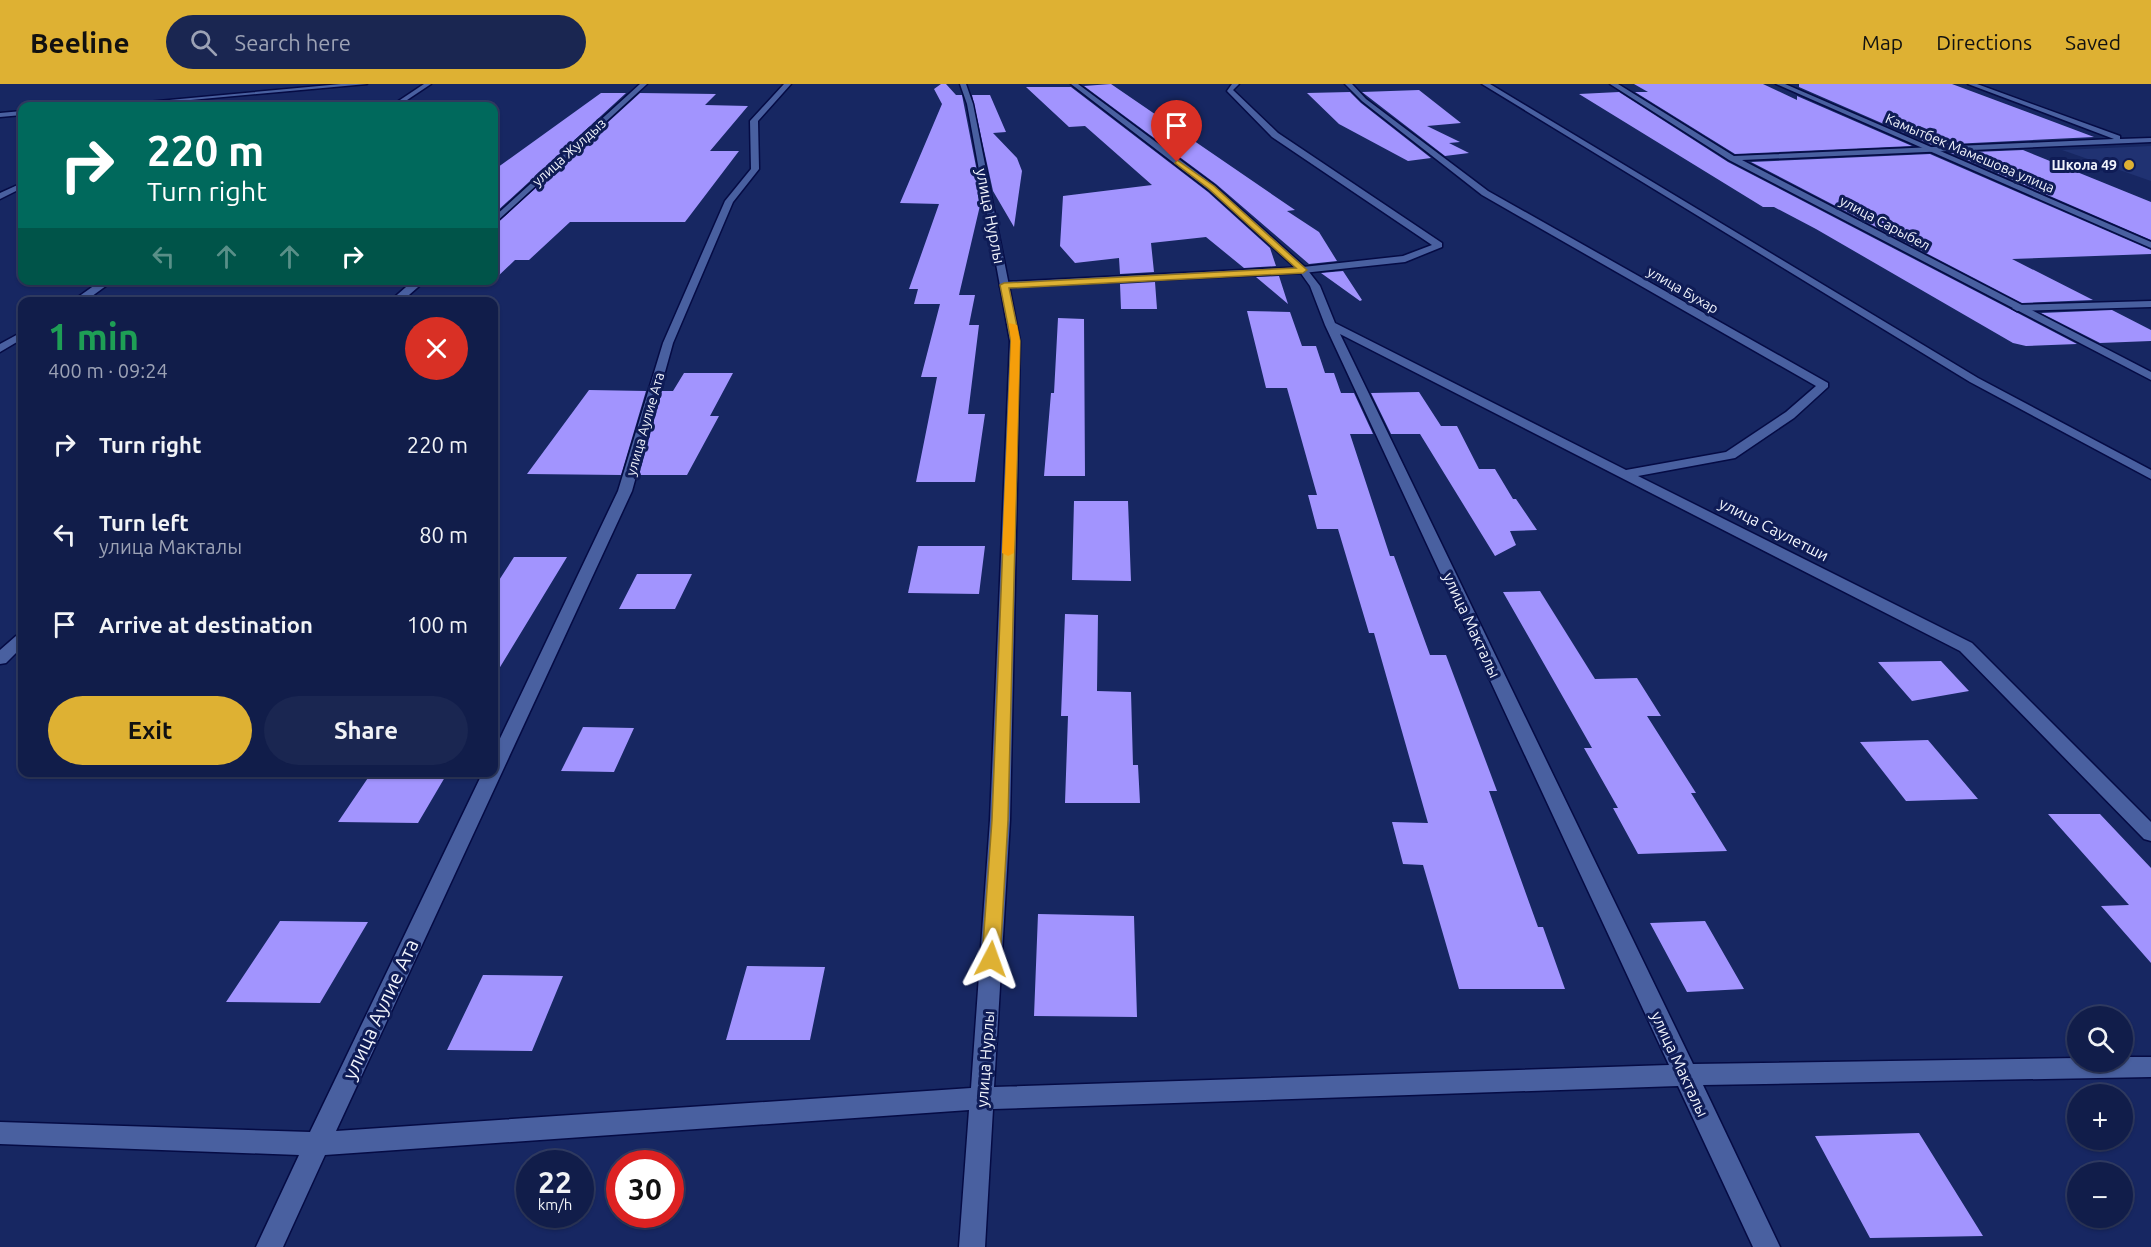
<!DOCTYPE html>
<html lang="en">
<head>
<meta charset="utf-8">
<style>
  :root { --surface:#111d4a; --page:#1a2651; --text:#f1f3f6; --muted:#9ca2b5; --line:#303b62; --accent:#deb133 }
  body { margin:0; font-family:Ubuntu,sans-serif; background:var(--page); color:var(--text); height:100vh; display:flex; flex-direction:column; font-size:22px; white-space:nowrap }
  * { box-sizing:border-box; margin:0 }
  p { font-size:20px; color:var(--muted) }
  .icon { flex:none; width:33px; height:33px; fill:none; stroke:currentColor; stroke-width:2; stroke-linecap:round; stroke-linejoin:round }
  .map { position:relative; flex:1; overflow:hidden }
  .sheet { position:absolute; left:18px; top:213px; width:480px; height:480px; display:flex; flex-direction:column; background:var(--surface); border-radius:12px; box-shadow:0 2px 4px #0004,0 0 0 2px var(--line) }
  .sheet>* { flex:none }
  .guide { position:absolute; left:18px; top:18px; width:480px; height:183px; border-radius:12px; box-shadow:0 2px 4px #0004,0 0 0 2px var(--line); background:#00695c; color:#fff; overflow:hidden }
  .controls { position:absolute; left:2067px; top:922px; display:grid; gap:12px }
  .controls a { display:grid; place-items:center; width:66px; height:66px; border-radius:50%; background:var(--surface); box-shadow:0 2px 4px #0004,0 0 0 2px var(--line); font-size:30px }
  .speed { position:absolute; left:516px; top:1066px; display:flex; gap:12px; font-size:30px; font-weight:700; text-align:center }
  .speed>* { display:grid; place-content:center; width:78px; height:78px; border-radius:50%; background:var(--surface); box-shadow:0 2px 4px #0004,0 0 0 2px var(--line); line-height:1 }
  .speed small { font-size:15px; font-weight:400 }
  .speed .limit { border:9px solid #d22; background:#fff; color:#111 }
  .pin { position:absolute; display:grid; place-items:center; width:51px; height:51px; color:#fff; margin:-62px -26px; border-radius:50% 50% 50% 0; rotate:-45deg; box-shadow:0 0 6px #0007 }
  .pin .icon { rotate:45deg }
  .me { position:absolute; width:66px; margin:-33px; rotate:4deg; stroke-linejoin:round; filter:drop-shadow(0 0 4px #0008) }
  .turn { display:flex; align-items:center; gap:21px; height:126px; padding:0 30px; font-size:27px }
  .turn .icon { width:78px; height:78px; stroke-width:2.5 }
  .turn b { display:block; font-size:42px; line-height:51px }
  .lanes { display:flex; align-items:center; height:57px; padding:0 30px; background:#0003; justify-content:center; gap:30px; direction:ltr }
  .lanes .off { opacity:.35 }
  .round { display:grid; place-items:center; flex:none; width:63px; height:63px; border-radius:32px; background:var(--page) }
  .head { display:flex; align-items:center; justify-content:space-between; height:102px; padding:0 30px }
  h1 { font-size:36px; font-weight:700; line-height:45px; color:#1e9e55 }
  .button { display:flex; gap:12px; margin-top:auto; padding:12px 30px }
  .button a { flex:1; height:69px; border-radius:36px; background:var(--accent); color:#111; font-size:24px; font-weight:700; line-height:69px; text-align:center }
  .button a+a { background:var(--page); color:var(--text) }
  ul { padding:0; list-style:none }
  li { display:flex; align-items:center; gap:18px; height:90px; padding:0 30px }
  li div { flex:1 }
  li b { display:block; font-size:22px }
  li em { font-style:normal }
  header { display:flex; align-items:center; gap:36px; box-sizing:border-box; height:84px; padding:0 30px; background:var(--accent); color:#111 }
  header strong { font-size:28px }
  nav { display:flex; gap:33px; margin-inline-start:auto; font-size:21px }
  .search { width:420px; height:54px; background:var(--page); display:flex; align-items:center; gap:15px; box-sizing:border-box; padding:0 21px; border-radius:33px; color:var(--muted); font-size:22px }
  .map>svg:first-child { display:block }
  .built { fill:#203272 }
  .building { fill:#a294fe }
  .lines { fill:none; stroke-linecap:round; stroke-linejoin:round }
  .service-casing { stroke:#050b44; stroke-width:3 }
  .minor-casing { stroke:#050b44; stroke-width:3 }
  .tertiary-casing { stroke:#050b44; stroke-width:3 }
  .service { fill:#4960a0; fill-rule:evenodd }
  .minor { fill:#4960a0; fill-rule:evenodd }
  .tertiary { fill:#4960a0; fill-rule:evenodd }
  .route { fill:#deb133; stroke:#907321; stroke-width:1.5 }
  .slow { fill:#f59e0b }
  .poi-dot { fill:#deb133; stroke:#0f1c56; stroke-width:2 }
  .labels { text-anchor:middle; dominant-baseline:central; stroke-width:6; stroke-linejoin:round; paint-order:stroke }
  .far-street-label { font-size:14px; fill:#f1f4fc; stroke:#0f1c56 }
  .far-poi-label { font-size:14px; font-weight:bold; fill:#f1f4fc; stroke:#0f1c56; text-anchor:end }
  .street-label { font-size:16px; fill:#f1f4fc; stroke:#0f1c56 }
  .near-street-label { font-size:20px; fill:#f1f4fc; stroke:#0f1c56 }
</style>
</head>
<body>
<header>
<strong>Beeline</strong>
<div class="search"><svg class="icon" aria-label="search" viewBox="0 0 24 24"><circle cx="10" cy="10" r="6"/><path d="M15 15l6 6"/></svg>Search here</div>
<nav><a>Map</a><a>Directions</a><a>Saved</a></nav>
</header>
<div class="map">
<svg width="2151" height="1163" viewBox="0 0 2151 1163">
  <rect width="100%" height="100%" fill="#172762"/>
  <!-- built -->
  <path class="built" d="M2151,62V97L2062,66Z"/>
  <!-- building -->
  <path class="building" d="M941,0H946L956,11H962L982,113L959,211H975L969,241H979L968,330H985L975,398H916L937,293H921L940,220H914L918,205H909L939,120L900,119L942,20L934,5Z
    M1111,0L1295,126L1287,127L1319,148L1337,177L1309,180L1216,100L1084,2Z
    M1634,0H1763L1797,16V12L1912,62L1735,70L1635,8H1648Z
    M1799,0H1952L2094,53L1932,61L1799,3Z
    M1026,3H1071L1208,108L1270,164L1276,182L1244,184L1206,153L1151,159L1154,188L1120,190L1119,174L1075,179L1060,162L1063,112L1152,101L1085,42L1069,43Z
    M1419,6L1461,39L1427,42L1460,58L1449,59L1469,69L1445,72L1362,8Z
    M1350,8L1361,19L1431,74L1408,77L1339,40L1307,9Z
    M1619,8L1728,78L2077,260L2026,262L2013,259L1816,145L1774,123H1763L1579,10Z
    M601,9H626L494,130V86Z
    M640,9L716,10L705,21L748,22L710,67H739L685,138H570L529,176H515L494,196V142Z
    M972,11H990L1006,48L993,49L1017,74L1022,87L1014,143L993,107Z
    M2023,66L2151,118V156L1951,69Z
    M1930,70L2151,166V170L2012,175L2093,216L2022,219L1751,78Z
    M1343,187L1362,216L1360,217L1321,189Z
    M1279,192L1288,220L1256,193Z
    M1155,198L1157,225H1121L1120,200Z
    M2112,226L2151,246V257L2100,259L2041,229Z
    M1247,227L1290,228L1302,262H1316L1325,289H1334L1341,309H1354L1373,350H1350L1390,472H1394L1430,571H1446L1497,707H1489L1538,843H1543L1565,905H1459L1423,781L1403,780L1392,738L1428,739L1374,549H1369L1338,445H1317L1308,411H1317L1287,304H1266Z
    M1058,234L1084,235L1085,392H1044L1051,309H1054Z
    M684,289H733L710,332H719L687,391H639L662,307H673Z
    M589,306L646,307L621,391L527,390Z
    M1419,308L1441,342H1457L1479,385H1495L1513,415H1516L1537,446L1510,447L1516,461L1495,472L1420,350H1391L1371,309Z
    M1074,417H1128L1131,497L1072,496Z
    M918,462H985L979,510L908,509Z
    M514,473H567L494,593V504Z
    M637,490H692L675,525H619Z
    M1540,507L1595,595L1637,594L1661,632H1647L1696,709H1691L1727,767L1638,770L1613,724H1618L1584,664H1592L1503,508Z
    M1065,530L1098,531L1097,607L1131,608L1133,681H1138L1140,719H1065L1068,632H1061Z
    M1941,577L1969,607L1912,617L1878,578Z
    M583,643L634,644L614,688L561,687Z
    M1928,656L1978,715L1906,717L1860,658Z
    M372,688H448L418,739L338,738Z
    M2048,730H2100L2151,784V879L2101,822L2129,821Z
    M1038,830L1134,832L1137,933L1034,932Z
    M280,837L368,838L320,919L226,918Z
    M1705,837L1744,905L1687,908L1650,839Z
    M747,882L825,883L810,956H726Z
    M483,891L563,892L532,967L447,966Z
    M1919,1049L1983,1152L1870,1154L1815,1052Z"/>
  <g class="lines">
    <defs>
      <path id="service" d="M1232,0H1239L1233,6L1278,49L1442,159V163L1405,178L1303,189L1000,203V199L1004,198L1303,183L1403,172L1432,161L1272,53L1227,7Z
        M2151,217V223L2017,227L2012,224L2017,221Z"/>
      <path id="minor" d="M341,0H367L125,22H104Z
        M424,0H431L398,22H391Z
        M640,0H647L494,140V133Z
        M784,0H791L758,37L759,85L733,118L673,259L632,407L336,1047L971,1004L990,736L1010,257L967,20L960,0H966L973,20L1020,257L1010,736L994,1003L1669,981L1325,241L1310,202L1300,188L1209,106L1071,0H1078L1215,102L1306,184L1320,202L1335,239L1626,386L1726,368L1786,328L1816,302L1482,111L1362,17L1345,0H1352L1366,15L1488,107L1828,299V303L1794,334L1735,374L1638,392L1972,559L2151,738V757L2144,755L1960,567L1340,250L1693,980L2078,974V978H2122V973H2151V993L1703,1001L1780,1163H1753L1678,1002L993,1025L985,1163H959L969,1026L325,1071L283,1163H256L299,1071L0,1060V1038L310,1048L483,688H494V667L618,407L663,259L725,117L751,85L750,37Z
        M1482,0H1490L1978,294L2151,386V395L1970,298Z
        M1610,0H1618L1734,72L2114,55L1968,0H1977L2120,52V55L2151,54V58L1742,76L2151,288V296L1729,76Z
        M22,27V31L0,33V29Z
        M22,99V104L0,115V109Z
        M102,196H114L84,218H71Z
        M414,196H426L401,218H389Z
        M22,248V255L0,268V260Z
        M22,550V563L6,579L0,580V566L16,552Z"/>
      <path id="tertiary" d="M1776,0H1785L2151,158V164Z"/>
    </defs>
    <!-- service casing -->
    <use href="#service" class="service-casing"/>
    <!-- minor casing -->
    <use href="#minor" class="minor-casing"/>
    <!-- tertiary casing -->
    <use href="#tertiary" class="tertiary-casing"/>
    <!-- service -->
    <use href="#service" class="service"/>
    <!-- minor -->
    <use href="#minor" class="minor"/>
    <!-- tertiary -->
    <use href="#tertiary" class="tertiary"/>
  </g>
  <!-- route -->
  <path class="route" d="M1177,76L1214,102L1307,186L1303,189L1009,204L1020,257L1008,736L1000,875L997,880L991,882L985,880L982,875L992,736L1011,257L1000,201L1004,199L1296,184L1209,105L1175,79Z"/>
  <!-- slow -->
  <path class="slow" d="M1009,239L1017,241L1020,257L1014,469L1008,472L1002,469L1011,257Z"/>
  <!-- markers -->
  <circle class="poi-dot" cx="2129" cy="81" r="6"/>
  <g class="labels">
    <!-- far-street labels -->
    <g class="far-street-label">
      <text transform="translate(569 68) rotate(-42)">улица Жулдыз</text>
      <text transform="translate(1970 69) rotate(23)">Камытбек Мамешова улица</text>
      <text transform="translate(1885 139) rotate(28)">улица Сарыбел</text>
      <text transform="translate(1683 206) rotate(30)">улица Бухар</text>
      <text transform="translate(645 340) rotate(-74)">улица Аулие Ата</text>
    </g>
    <!-- far-poi labels -->
    <g class="far-poi-label">
      <text x="2117" y="81">Школа 49</text>
    </g>
    <!-- street labels -->
    <g class="street-label">
      <text transform="translate(991 132) rotate(79)">улица Нурлы</text>
      <text transform="translate(1774 445) rotate(27)">улица Саулетши</text>
      <text transform="translate(1472 541) rotate(65)">улица Макталы</text>
      <text transform="translate(985 975) rotate(-86)">улица Нурлы</text>
      <text transform="translate(1680 980) rotate(65)">улица Макталы</text>
    </g>
    <!-- near-street labels -->
    <g class="near-street-label">
      <text transform="translate(380 925) rotate(-65)">улица Аулие Ата</text>
    </g>
  </g>
</svg>
<div class="controls">
<a><svg class="icon" aria-label="search" viewBox="0 0 24 24"><circle cx="10" cy="10" r="6"/><path d="M15 15l6 6"/></svg></a>
<a>+</a>
<a>−</a>
</div>
<div class="speed"><div>22<small>km/h</small></div><div class="limit">30</div></div>
<div class="pin" style="left:1177px;top:78px;background:#d93025"><svg class="icon" aria-label="arrive" viewBox="0 0 24 24"><path d="M6 21V4h12l-3 4 3 4H6"/></svg></div>
<svg class="me" style="left:991px;top:875px" viewBox="-20 -20 40 40"><path d="M0-17L14 15 0 8-14 15z" fill="#deb133" stroke="#fff" stroke-width="4"/></svg>
<div class="guide">
<div class="turn"><svg class="icon" aria-label="right" viewBox="0 0 24 24"><path d="M7 20v-9h11M14 6l5 5-5 5"/></svg><div><b>220 m</b>Turn right</div></div>
<div class="lanes"><svg class="icon off" aria-label="left" viewBox="0 0 24 24"><path d="M17 20v-9H6M10 6l-5 5 5 5"/></svg><svg class="icon off" aria-label="ahead" viewBox="0 0 24 24"><path d="M12 20V5M6 11l6-6 6 6"/></svg><svg class="icon off" aria-label="ahead" viewBox="0 0 24 24"><path d="M12 20V5M6 11l6-6 6 6"/></svg><svg class="icon" aria-label="right" viewBox="0 0 24 24"><path d="M7 20v-9h11M14 6l5 5-5 5"/></svg></div>
</div>
<section class="sheet">
<div class="head"><div><h1>1 min</h1><p>400 m · 09:24</p></div><a class="round" style="background:#d93025;color:#fff"><svg class="icon" aria-label="close" viewBox="0 0 24 24"><path d="M6 6l12 12M18 6L6 18"/></svg></a></div>
<ul>
<li><svg class="icon" aria-label="right" viewBox="0 0 24 24"><path d="M7 20v-9h11M14 6l5 5-5 5"/></svg><div><b>Turn right</b></div><em>220 m</em></li>
<li><svg class="icon" aria-label="left" viewBox="0 0 24 24"><path d="M17 20v-9H6M10 6l-5 5 5 5"/></svg><div><b>Turn left</b><p>улица Макталы</p></div><em>80 m</em></li>
<li><svg class="icon" aria-label="arrive" viewBox="0 0 24 24"><path d="M6 21V4h12l-3 4 3 4H6"/></svg><div><b>Arrive at destination</b></div><em>100 m</em></li>
</ul>
<div class="button"><a>Exit</a><a>Share</a></div>
</section>
</div>
</body>
</html>
